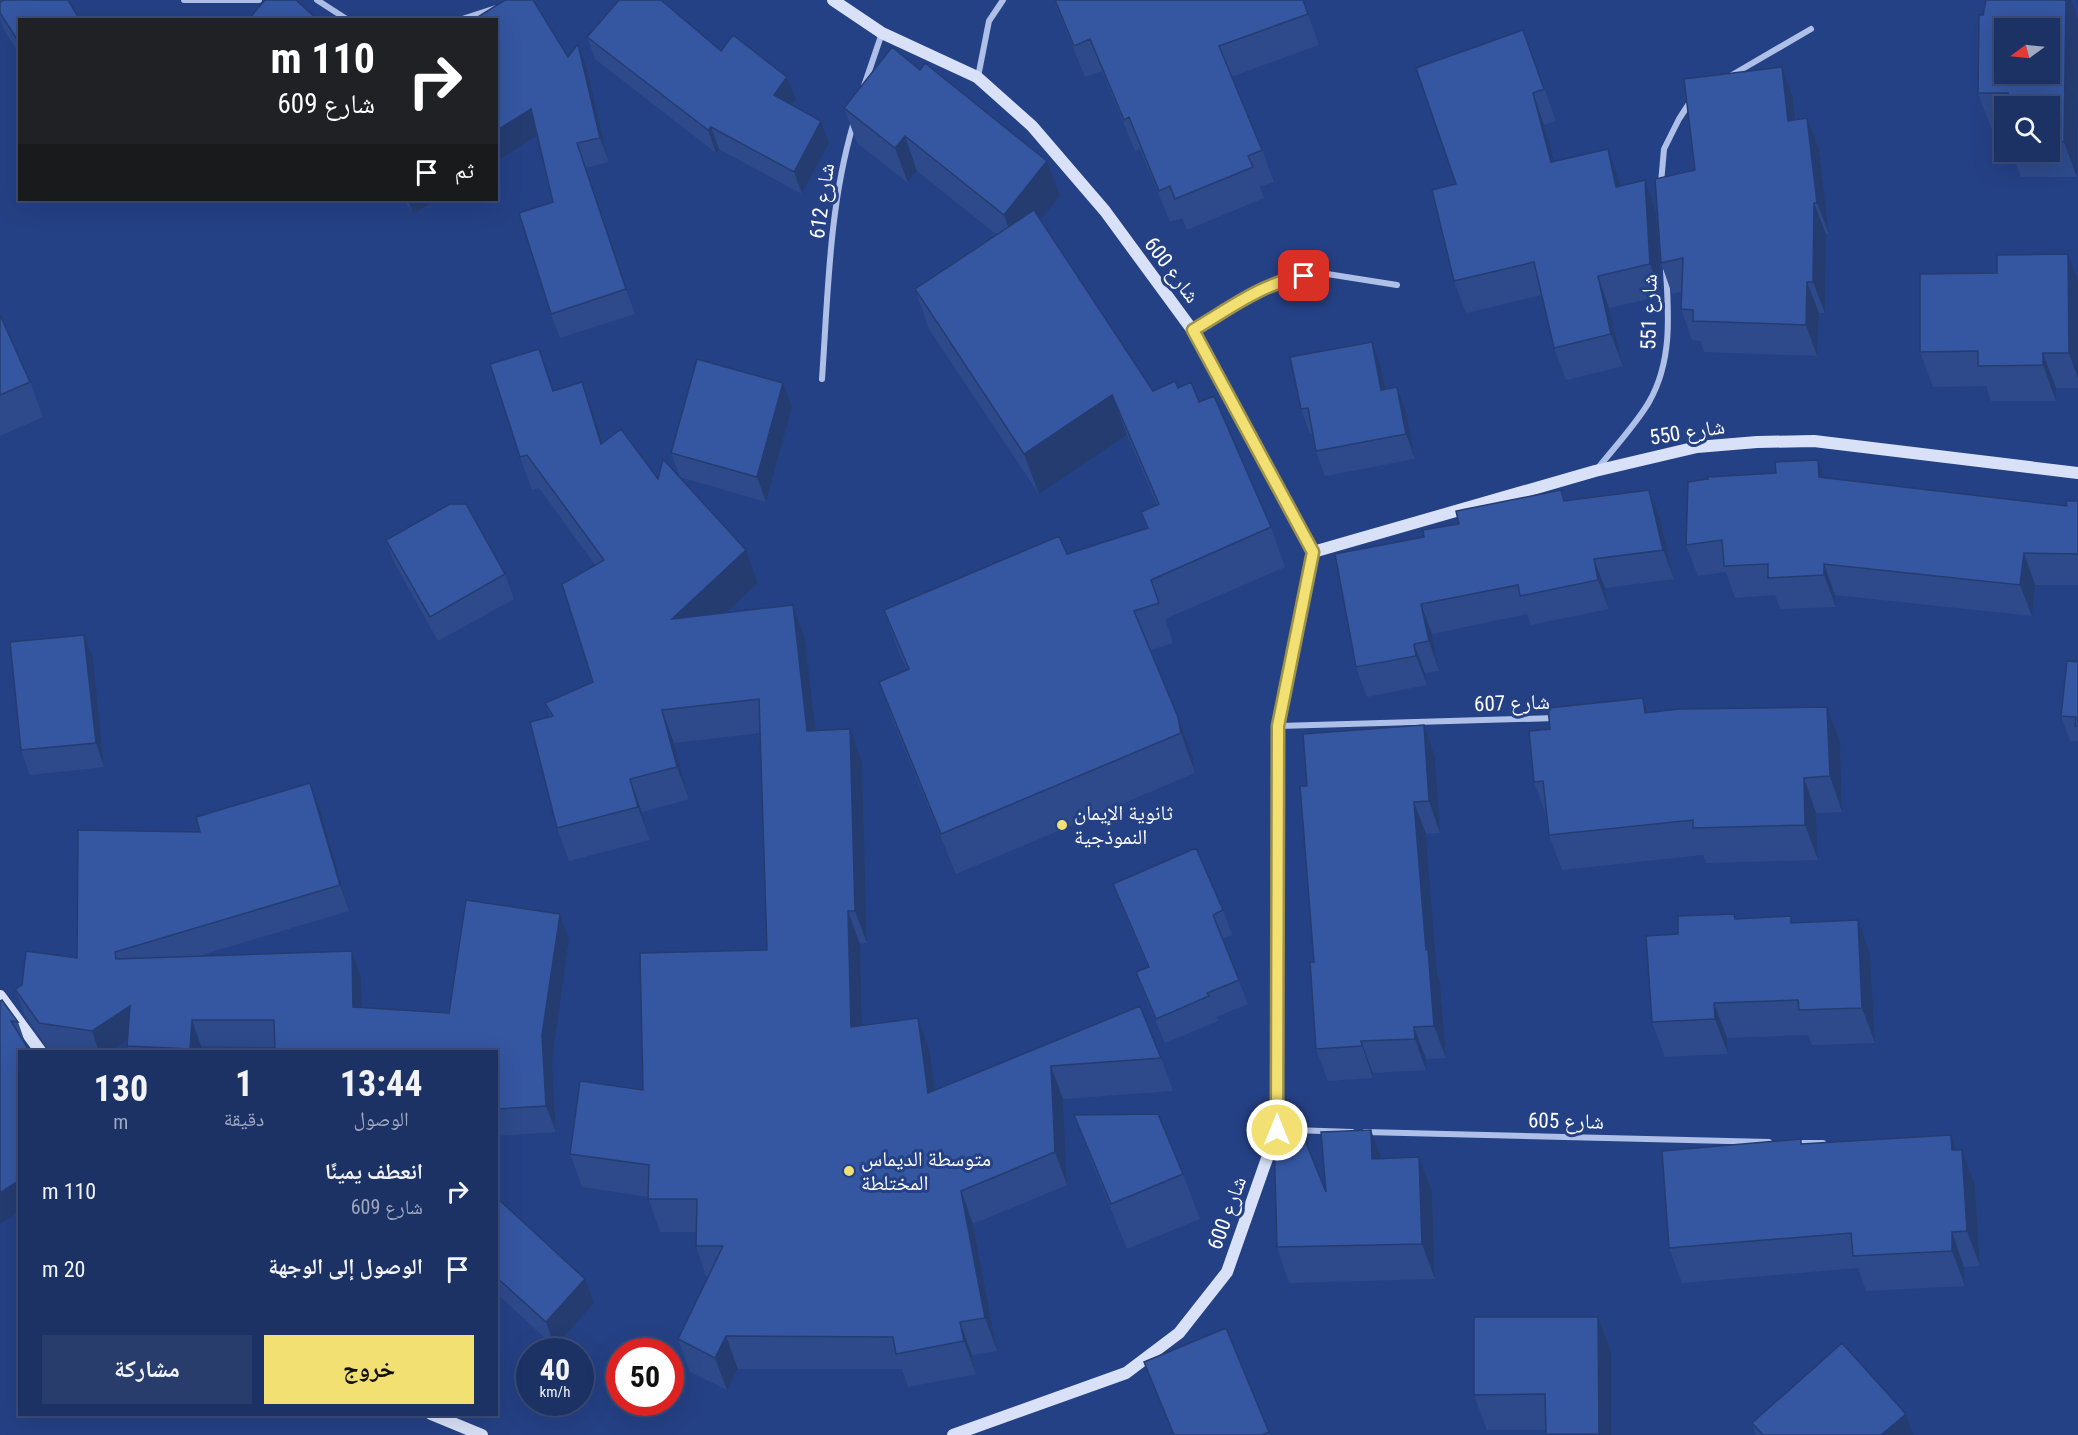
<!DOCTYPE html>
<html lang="ar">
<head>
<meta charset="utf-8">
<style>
  :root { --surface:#1c3164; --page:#293d6d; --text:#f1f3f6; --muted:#a0a9bf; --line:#3a4c78; --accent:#f2e072 }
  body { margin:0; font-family:"Roboto Condensed","Noto Naskh Arabic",sans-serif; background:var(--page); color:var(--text); direction:rtl; height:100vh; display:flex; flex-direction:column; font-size:22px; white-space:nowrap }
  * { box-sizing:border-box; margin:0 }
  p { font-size:20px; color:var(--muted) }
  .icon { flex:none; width:33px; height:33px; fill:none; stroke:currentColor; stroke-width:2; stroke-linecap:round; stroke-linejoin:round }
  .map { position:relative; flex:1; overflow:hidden; direction:ltr }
  .sheet { position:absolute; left:18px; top:1050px; width:480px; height:366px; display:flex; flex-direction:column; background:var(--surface); border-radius:0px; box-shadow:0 6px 24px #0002,0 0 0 2px var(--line); direction:rtl }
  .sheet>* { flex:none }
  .banner { position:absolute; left:18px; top:18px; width:480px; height:183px; border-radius:0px; box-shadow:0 6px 24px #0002,0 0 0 2px var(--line); direction:rtl; background:#202124; color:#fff; overflow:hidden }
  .needle { width:39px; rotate:255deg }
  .controls { position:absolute; left:1994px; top:18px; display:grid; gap:12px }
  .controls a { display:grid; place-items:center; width:66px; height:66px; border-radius:0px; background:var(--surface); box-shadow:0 6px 24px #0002,0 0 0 2px var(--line); font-size:30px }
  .speed { position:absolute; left:516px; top:1338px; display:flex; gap:12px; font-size:30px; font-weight:700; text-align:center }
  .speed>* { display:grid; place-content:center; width:78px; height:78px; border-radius:50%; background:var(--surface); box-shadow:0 6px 24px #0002,0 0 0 2px var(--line); line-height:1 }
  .speed small { font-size:15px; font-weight:400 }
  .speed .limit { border:9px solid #d22; background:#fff; color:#111 }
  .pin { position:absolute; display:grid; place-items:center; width:51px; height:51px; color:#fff; margin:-26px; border-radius:12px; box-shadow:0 3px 9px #0006 }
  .me { position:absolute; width:66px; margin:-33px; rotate:0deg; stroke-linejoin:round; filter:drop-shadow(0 0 4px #0008) }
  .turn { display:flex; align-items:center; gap:21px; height:126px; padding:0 24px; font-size:27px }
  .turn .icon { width:78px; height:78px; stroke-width:2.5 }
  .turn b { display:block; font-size:42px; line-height:51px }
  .then { display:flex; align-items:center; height:57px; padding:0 24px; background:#0003; gap:12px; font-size:22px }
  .eta { display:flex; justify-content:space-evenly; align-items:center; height:102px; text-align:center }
  .eta b { font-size:36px; font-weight:700; line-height:42px }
  .primary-button { display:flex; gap:12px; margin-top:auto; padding:12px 24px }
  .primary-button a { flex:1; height:69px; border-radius:0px; background:var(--accent); color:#111; font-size:24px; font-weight:700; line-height:69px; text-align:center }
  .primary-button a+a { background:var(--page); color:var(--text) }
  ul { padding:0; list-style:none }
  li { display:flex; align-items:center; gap:18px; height:78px; padding:0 24px }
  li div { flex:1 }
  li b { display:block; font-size:22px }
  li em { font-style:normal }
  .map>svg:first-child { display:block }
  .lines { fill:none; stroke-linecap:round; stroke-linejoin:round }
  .minor { stroke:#aec0e8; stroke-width:6 }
  .secondary { stroke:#d8e1f7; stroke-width:12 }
  .wall { fill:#2e4a8a }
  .shaded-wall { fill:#253c71 }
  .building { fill:#3556a1; stroke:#253c71; stroke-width:1.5; fill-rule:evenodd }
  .route-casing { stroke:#9d924a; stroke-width:15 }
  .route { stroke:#f2e072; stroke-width:10 }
  .poi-dot { fill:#f2e072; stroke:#254185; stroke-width:2 }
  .labels { text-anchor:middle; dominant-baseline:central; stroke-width:6; stroke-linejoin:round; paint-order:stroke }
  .street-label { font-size:21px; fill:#fff; stroke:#254185 }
  .poi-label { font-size:21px; fill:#fff; stroke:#254185; text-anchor:start }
</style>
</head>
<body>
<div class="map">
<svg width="2078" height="1435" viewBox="0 0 2078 1435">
  <rect width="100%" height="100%" fill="#254185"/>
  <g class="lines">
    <!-- minor -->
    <path class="minor" d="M184,0H259
      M317,0L348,20
      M459,20L496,8
      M1732,75L1811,29
      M978,77L989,21L1003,0
      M864,86L882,33
      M1661,183L1664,149L1679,119L1692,99
      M1193,331L1264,287L1287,279L1321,273L1397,285
      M822,379C828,294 829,207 853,125
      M1598,468C1613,449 1637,423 1649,402C1672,362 1669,316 1666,271
      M1279,726L1556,718
      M1293,1130L1352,1132
      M1365,1132L1769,1142
      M1797,1143H1823"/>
    <!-- secondary -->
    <path class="secondary" d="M833,0L882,33L977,77L1032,126L1105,211L1193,331L1313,552L1278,726L1277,1130L1227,1272L1179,1333L1126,1373L953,1435
      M1313,552L1595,471L1697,447L1757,442L1814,441L2078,473
      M0,996L41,1052
      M431,1414L482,1435"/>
  </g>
  <!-- wall -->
  <path class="wall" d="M1054,0H1303L1319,45L1231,77L1262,150L1274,182L1260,187L1264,198L1187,230L1182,218L1170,222L1140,149L1135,151L1102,71L1085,77Z
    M2071,0L2077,177H2021L2011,152H2049V106H2004V128H1991L1978,93L1983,15Z
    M0,2L20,20V55L4,30L0,18Z
    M1523,30L1556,121L1544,125L1554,161L1619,181L1620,186L1645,180L1656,212L1662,296L1609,308L1623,366L1566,380L1554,348L1542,295L1466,313L1454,281L1456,184Z
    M587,37L721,51L787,77L796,99L791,104L821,121L829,143L802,194L719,149L716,153L595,59Z
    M568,57L587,69L609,162L586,168L635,314L560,338L551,314L553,202L537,135Z
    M1782,67L1793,98L1796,120L1807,118L1819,149L1829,234H1826L1825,313H1819L1817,356L1704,352L1700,341L1692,340L1681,309L1682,292L1672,294L1661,263L1695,170Z
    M844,108L1060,196L1040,220L1153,391L1178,388L1199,402L1271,527L1285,567L1165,619L1173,643L1151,650L1178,717L1193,757L1195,773L956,874L893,721L879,682L907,670L898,650L884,610L1147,529L1141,512L1157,505L1127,435L1039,494L929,329L915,289L997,235L917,171L908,183L857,143Z
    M404,200H436L413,214Z
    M2078,280V388H2056V401H1991L1986,386L1933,387L1920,352Z
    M0,315L30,382L43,417L0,436Z
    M1381,367L1385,389L1397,387L1406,411L1415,459L1325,476L1316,451L1313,433L1310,434L1301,409Z
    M582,382L594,415L603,443L658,479L680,477L671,453L783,383L792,407L766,502L680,477L746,550L758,583L726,613L793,605L805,638L815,730L862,762L867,943L860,944L862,1025L918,1018L930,1051L935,1090L1140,1006L1161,1058L1173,1091L1063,1099L1067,1185L973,1224L997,1351L972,1355L976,1374L908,1387L902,1369H738L727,1390L690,1372L678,1339L707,1279L696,1246V1232H660L648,1197L582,1187L570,1154L643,1090L767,950L760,733L674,743L689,799L642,812L650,840L569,861L557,828L550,716L545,703L593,682L595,565L539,488L532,490L520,457L554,391Z
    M1776,473L1824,478L2067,506L2078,501V585H2035L2032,616L1835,595L1836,607L1780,609L1775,595L1735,598L1726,572L1698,576L1686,545Z
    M1561,490L1565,501L1649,490L1660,519L1674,579L1605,588L1609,609L1531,625L1527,614L1432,634L1439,671L1425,673L1427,685L1367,697L1356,667L1424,537L1459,524Z
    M386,540L505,574L514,599L438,641L395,564Z
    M93,659L104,767L30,775L21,750Z
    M2078,662V741H2070L2061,716Z
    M1643,698L1649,712L1840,742L1842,812L1816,813L1818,860L1706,863L1703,855L1562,870L1549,835L1547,817L1534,782L1550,729Z
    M1424,725L1435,757L1440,833L1426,834L1437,973L1440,982L1446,1058L1426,1059V1070L1373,1073V1078L1328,1081L1316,1049L1314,962L1307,786Z
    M320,809L349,911L198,956L352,951L361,978L362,1007L449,1013L560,914L569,940L552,1062L556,1132L496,1136V1052L275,1047L201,1046V1052H130L127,1046L128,1040L110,1052H62L49,1050L25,1016L15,989L77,958L200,832Z
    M1113,884L1223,910L1232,935L1222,939L1248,1004L1216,1017L1218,1021L1165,1043L1145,997L1136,972L1148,967L1122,908Z
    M1734,914L1736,919L1793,923L1870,955L1875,1043L1812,1045L1808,1035L1727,1038L1728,1054L1665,1057L1652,1022L1678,934Z
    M0,1001L18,1022L26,1045L20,1052V1211L0,1224Z
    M1074,1115L1183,1174L1200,1219L1127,1249L1091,1160Z
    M1951,1135L1956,1150H1962L1975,1185L1980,1266L1964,1267L1965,1286L1866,1291L1858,1268L1682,1283L1669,1248L1803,1144Z
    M1382,1159L1432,1192L1435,1279L1289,1283L1277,1247L1326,1192Z
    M496,1197L594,1303L555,1347L496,1293Z
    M1226,1328L1270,1435H1173L1144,1362Z
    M1611,1352V1435H1546V1430H1487L1474,1395Z
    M1906,1414L1913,1435H1756L1752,1423Z"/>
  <!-- shaded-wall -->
  <path class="shaded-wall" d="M2066,0H2071L2078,19L2077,177L2064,142Z
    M578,44L587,69L609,162L600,138Z
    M1782,67L1793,98L1799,152L1788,121Z
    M787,77L796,99L782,117L774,95Z
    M1533,93L1544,125L1563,194L1551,162Z
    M531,109L540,134L496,161V131Z
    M1807,118L1819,149L1829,234L1817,203Z
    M821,121L829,143L802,194L794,172Z
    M711,127L719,149L716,153L708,130Z
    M905,136L917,171L908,183L895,148Z
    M577,143L586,168L635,314L626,289Z
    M1608,149L1619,181L1628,219L1616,187Z
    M1047,161L1060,196L1016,250L1004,215Z
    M1645,180L1656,212L1662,296L1650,264Z
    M408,200H436L413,214Z
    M1814,203L1826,234L1825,313L1813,282Z
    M2068,254L2078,280V379L2069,353Z
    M1598,276L1609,308L1623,366L1611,334Z
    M1807,282L1819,313L1817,356L1806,325Z
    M1372,342L1381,367L1390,414L1381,390Z
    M539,349L551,382L565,424L553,391Z
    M2043,353L2056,388V401L2043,365Z
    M582,382L594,415L613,477L601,444Z
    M783,383L792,407L766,502L757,477Z
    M1397,387L1406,411L1415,459L1406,434Z
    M1112,395L1127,435L1039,494L1024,454Z
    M1818,460L1829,491L1819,477Z
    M1649,490L1660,519L1674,579L1663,550Z
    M746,550L758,583L684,652L672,619Z
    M2024,553L2035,585L2032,616L2020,585Z
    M1594,559L1605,588L1609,609L1598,580Z
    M1824,564L1835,595L1836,607L1824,575Z
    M1421,604L1432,634L1439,671L1429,641Z
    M793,605L805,638L819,763L807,731Z
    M84,635L93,659L104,767L96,743Z
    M1414,644L1425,673L1427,685L1416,656Z
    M1643,698L1656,733L1645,713Z
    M1827,707L1840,742L1842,812L1830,776Z
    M662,710L674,743L689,799L677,767Z
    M1178,717L1193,757L1195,773L1181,733Z
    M1424,725L1435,757L1440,833L1429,801Z
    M850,729L862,762L867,943L855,911Z
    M1804,778L1816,813L1818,860L1805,825Z
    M630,779L642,812L650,840L638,807Z
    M310,783L320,809L349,911L340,885Z
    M1414,802L1426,834L1437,973L1440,982L1446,1058L1434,1026L1426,950Z
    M848,911L860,944L863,1060L851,1027Z
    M560,914L569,940L552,1062L556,1132L546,1106L542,1035Z
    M1858,920L1870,955L1875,1043L1862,1008Z
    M352,951L361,978L363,1033L353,1007Z
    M1714,1003L1727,1038L1728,1054L1715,1019Z
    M130,1006L139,1033L110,1052H99L92,1031Z
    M918,1018L930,1051L940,1126L928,1093Z
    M192,1020L201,1046V1052H191L190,1049Z
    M1414,1027L1426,1059V1070L1415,1039Z
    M1361,1041L1373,1073V1078L1362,1046Z
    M1051,1066L1063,1099L1067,1185L1055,1152Z
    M1371,1130L1384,1166L1372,1159Z
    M1951,1135L1964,1170L1962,1150L1975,1185L1980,1266L1967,1231L1952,1150Z
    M1419,1157L1432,1192L1435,1279L1422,1244Z
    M20,1180V1211L0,1224V1193Z
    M961,1191L973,1224L997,1351L985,1318Z
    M1952,1232L1964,1267L1965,1286L1952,1251Z
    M585,1279L594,1303L555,1347L546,1322Z
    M1598,1317L1611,1352V1435H1599V1434Z
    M960,1322L972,1355L976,1374L964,1341Z
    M726,1336L738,1369L727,1390L715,1358Z
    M1906,1414L1913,1435H1881Z"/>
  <!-- building -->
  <path class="building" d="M4,0H68L80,20H20V44L0,13V2Z
    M265,0H296L318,20H248Z
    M505,0H533L568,57L578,44L600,138L577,143L626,289L551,314L519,213L553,202L531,109L496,131V20H473Z
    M619,0H661L721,51L733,35L787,77L774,95L821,121L794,172L711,127L708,130L587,37Z
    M1055,0H1303L1308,14L1219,46L1262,150L1248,156L1253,167L1175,199L1170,186L1159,191L1129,117L1124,120L1090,39L1074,46Z
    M1986,0H2066L2064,142H2049V106H2008V93H1978L1979,15H1983ZM2004,28H2049V74H2004Z
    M1523,30L1544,89L1533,93L1551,162L1608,149L1616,187L1645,180L1650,264L1598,276L1611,334L1554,348L1534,262L1454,281L1432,190L1456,184L1416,68Z
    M892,47L920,70L925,63L1047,161L1004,215L905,136L895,148L844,108Z
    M1782,67L1788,121L1807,118L1817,203H1814L1813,282H1807L1806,325L1693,321V310L1681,309L1683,258L1661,263L1655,179L1695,170L1684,79Z
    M1034,210L1153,391L1175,381L1178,388L1191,382L1199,402L1214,396L1271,527L1151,580L1159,603L1134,611L1178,717L1181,733L941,834L879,682L909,669L884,610L1059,536L1067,554L1148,528L1141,512L1159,504L1112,395L1024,454L915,289Z
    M2068,254L2069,353H2043V365L1978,366V351L1920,352V274L1997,273V255Z
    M0,315L30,382L0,395Z
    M1372,342L1381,390L1397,387L1406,434L1316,451L1308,408L1301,409L1290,357Z
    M539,349L553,391L582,382L601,444L621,429L658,479L663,459L746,550L672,619L793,605L807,731L850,729L855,911H848L851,1027L918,1018L928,1093L1140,1006L1161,1058L1051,1066L1055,1152L961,1191L985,1318L960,1322L964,1341L896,1354L893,1337L726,1336L715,1358L678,1339L723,1246H696L697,1199H648L649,1165L570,1154L580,1081L643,1090L640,953L767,950L759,699L662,710L677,767L630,779L638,807L557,828L530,722L553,716L545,703L593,682L562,584L604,560L527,455L520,457L490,364Z
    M697,359L783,383L757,477L671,453Z
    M1818,460L1819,477L2067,506L2066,501H2078V554L2024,553L2020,585L1824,564V575L1768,578V564L1724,566L1722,540L1686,545L1688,482L1708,479L1707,477L1776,473L1775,462Z
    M1561,490L1564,501L1649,490L1663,550L1594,559L1598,580L1520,596L1518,585L1421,604L1429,641L1414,644L1416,656L1356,667L1335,554L1424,537L1423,530L1459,524L1456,511Z
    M450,504H466L505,574L430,617L386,540Z
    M84,635L96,743L21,750L10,642Z
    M2067,661L2078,662V726H2075L2076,717L2061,716Z
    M1643,698L1645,713L1679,709L1827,707L1830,776L1804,778L1805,825L1693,828V820L1549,835L1543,781L1534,782L1529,731L1550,729L1548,708Z
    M1424,725L1429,801L1414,802L1426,950H1428L1434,1026L1414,1027L1415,1039L1361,1041L1362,1046L1316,1049L1310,962H1314L1300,786H1307L1303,734Z
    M310,783L340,885L115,952L116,959L352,951L353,1007L449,1013L466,900L560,914L542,1035L546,1106L496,1109V1052H275L274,1020H192L190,1049L127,1046L130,1006L92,1031L39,1023L15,989L22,985L26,951L77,958L78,830L200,832L196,817Z
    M1196,848L1223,910L1213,915L1239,980L1207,993L1209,996L1156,1019L1136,972L1149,967L1113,884Z
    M1734,914L1735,919L1791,916V923L1858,920L1862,1008L1799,1010L1798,1000L1714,1003L1715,1019L1652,1022L1646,936L1678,934V916Z
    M2,1000L18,1022L11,1021L30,1052H20V1180L0,1193V1001Z
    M1273,1100L1289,1101L1326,1192L1321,1132L1371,1130L1372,1159L1419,1157L1422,1244L1277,1247Z
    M1158,1114L1183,1174L1111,1204L1074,1115Z
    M1951,1135L1952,1150H1962L1967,1231L1952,1232V1251L1853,1256L1851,1233L1669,1248L1662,1151L1801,1139V1144Z
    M496,1197L585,1279L546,1322L496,1277Z
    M1474,1317H1598L1599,1434H1546L1545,1394L1474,1395Z
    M1226,1328L1269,1432L1262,1435H1174L1144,1362Z
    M1842,1343L1906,1414L1881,1435H1763L1752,1423Z"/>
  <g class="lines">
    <defs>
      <path id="route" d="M1277,1130L1278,726L1313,552L1193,330C1229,309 1262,283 1304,276"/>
    </defs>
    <!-- route casing -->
    <use href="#route" class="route-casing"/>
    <!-- route -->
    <use href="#route" class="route"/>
  </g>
  <!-- markers -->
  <g class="poi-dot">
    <circle cx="1062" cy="825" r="6"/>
    <circle cx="849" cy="1171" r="6"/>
  </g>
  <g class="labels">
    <!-- street labels -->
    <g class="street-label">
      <text transform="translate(822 201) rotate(-82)">شارع 612</text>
      <text transform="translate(1172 270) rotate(53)">شارع 600</text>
      <text transform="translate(1649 312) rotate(-89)">شارع 551</text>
      <text transform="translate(1687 432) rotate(-9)">شارع 550</text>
      <text transform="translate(1512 703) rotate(-2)">شارع 607</text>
      <text transform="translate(1566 1121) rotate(1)">شارع 605</text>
      <text transform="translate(1227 1213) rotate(-70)">شارع 600</text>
    </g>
    <!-- poi labels -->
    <g class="poi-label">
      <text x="1074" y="813">ثانوية الإيمان<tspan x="1074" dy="24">النموذجية</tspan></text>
      <text x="861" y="1159">متوسطة الديماس<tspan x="861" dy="24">المختلطة</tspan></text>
    </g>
  </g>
</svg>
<div class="controls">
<a><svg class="needle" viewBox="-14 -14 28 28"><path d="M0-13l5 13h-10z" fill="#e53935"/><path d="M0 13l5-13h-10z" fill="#a0a9bf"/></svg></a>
<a><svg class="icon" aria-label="search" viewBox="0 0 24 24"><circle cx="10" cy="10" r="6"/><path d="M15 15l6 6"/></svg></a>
</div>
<div class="speed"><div>40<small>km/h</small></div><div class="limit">50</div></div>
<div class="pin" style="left:1304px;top:276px;background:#d93025"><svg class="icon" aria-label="arrive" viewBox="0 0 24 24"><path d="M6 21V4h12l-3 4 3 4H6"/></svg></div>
<svg class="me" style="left:1277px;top:1130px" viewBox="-20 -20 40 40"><circle r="17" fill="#f2e072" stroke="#fff" stroke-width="3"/><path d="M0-11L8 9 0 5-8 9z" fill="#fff"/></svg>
<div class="banner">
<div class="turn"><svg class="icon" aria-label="right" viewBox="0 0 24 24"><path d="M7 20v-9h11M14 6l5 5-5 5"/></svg><div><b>110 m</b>شارع 609</div></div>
<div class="then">ثم<svg class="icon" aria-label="arrive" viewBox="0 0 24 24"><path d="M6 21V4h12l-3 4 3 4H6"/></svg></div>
</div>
<section class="sheet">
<div class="eta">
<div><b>13:44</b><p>الوصول</p></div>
<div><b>1</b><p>دقيقة</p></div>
<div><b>130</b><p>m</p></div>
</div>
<ul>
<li><svg class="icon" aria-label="right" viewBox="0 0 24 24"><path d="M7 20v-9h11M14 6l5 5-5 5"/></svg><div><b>انعطف يمينًا</b><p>شارع 609</p></div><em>110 m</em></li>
<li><svg class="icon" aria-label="arrive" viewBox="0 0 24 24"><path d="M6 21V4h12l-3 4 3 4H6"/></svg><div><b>الوصول إلى الوجهة</b></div><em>20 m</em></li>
</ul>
<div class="primary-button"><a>خروج</a><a>مشاركة</a></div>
</section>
</div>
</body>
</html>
